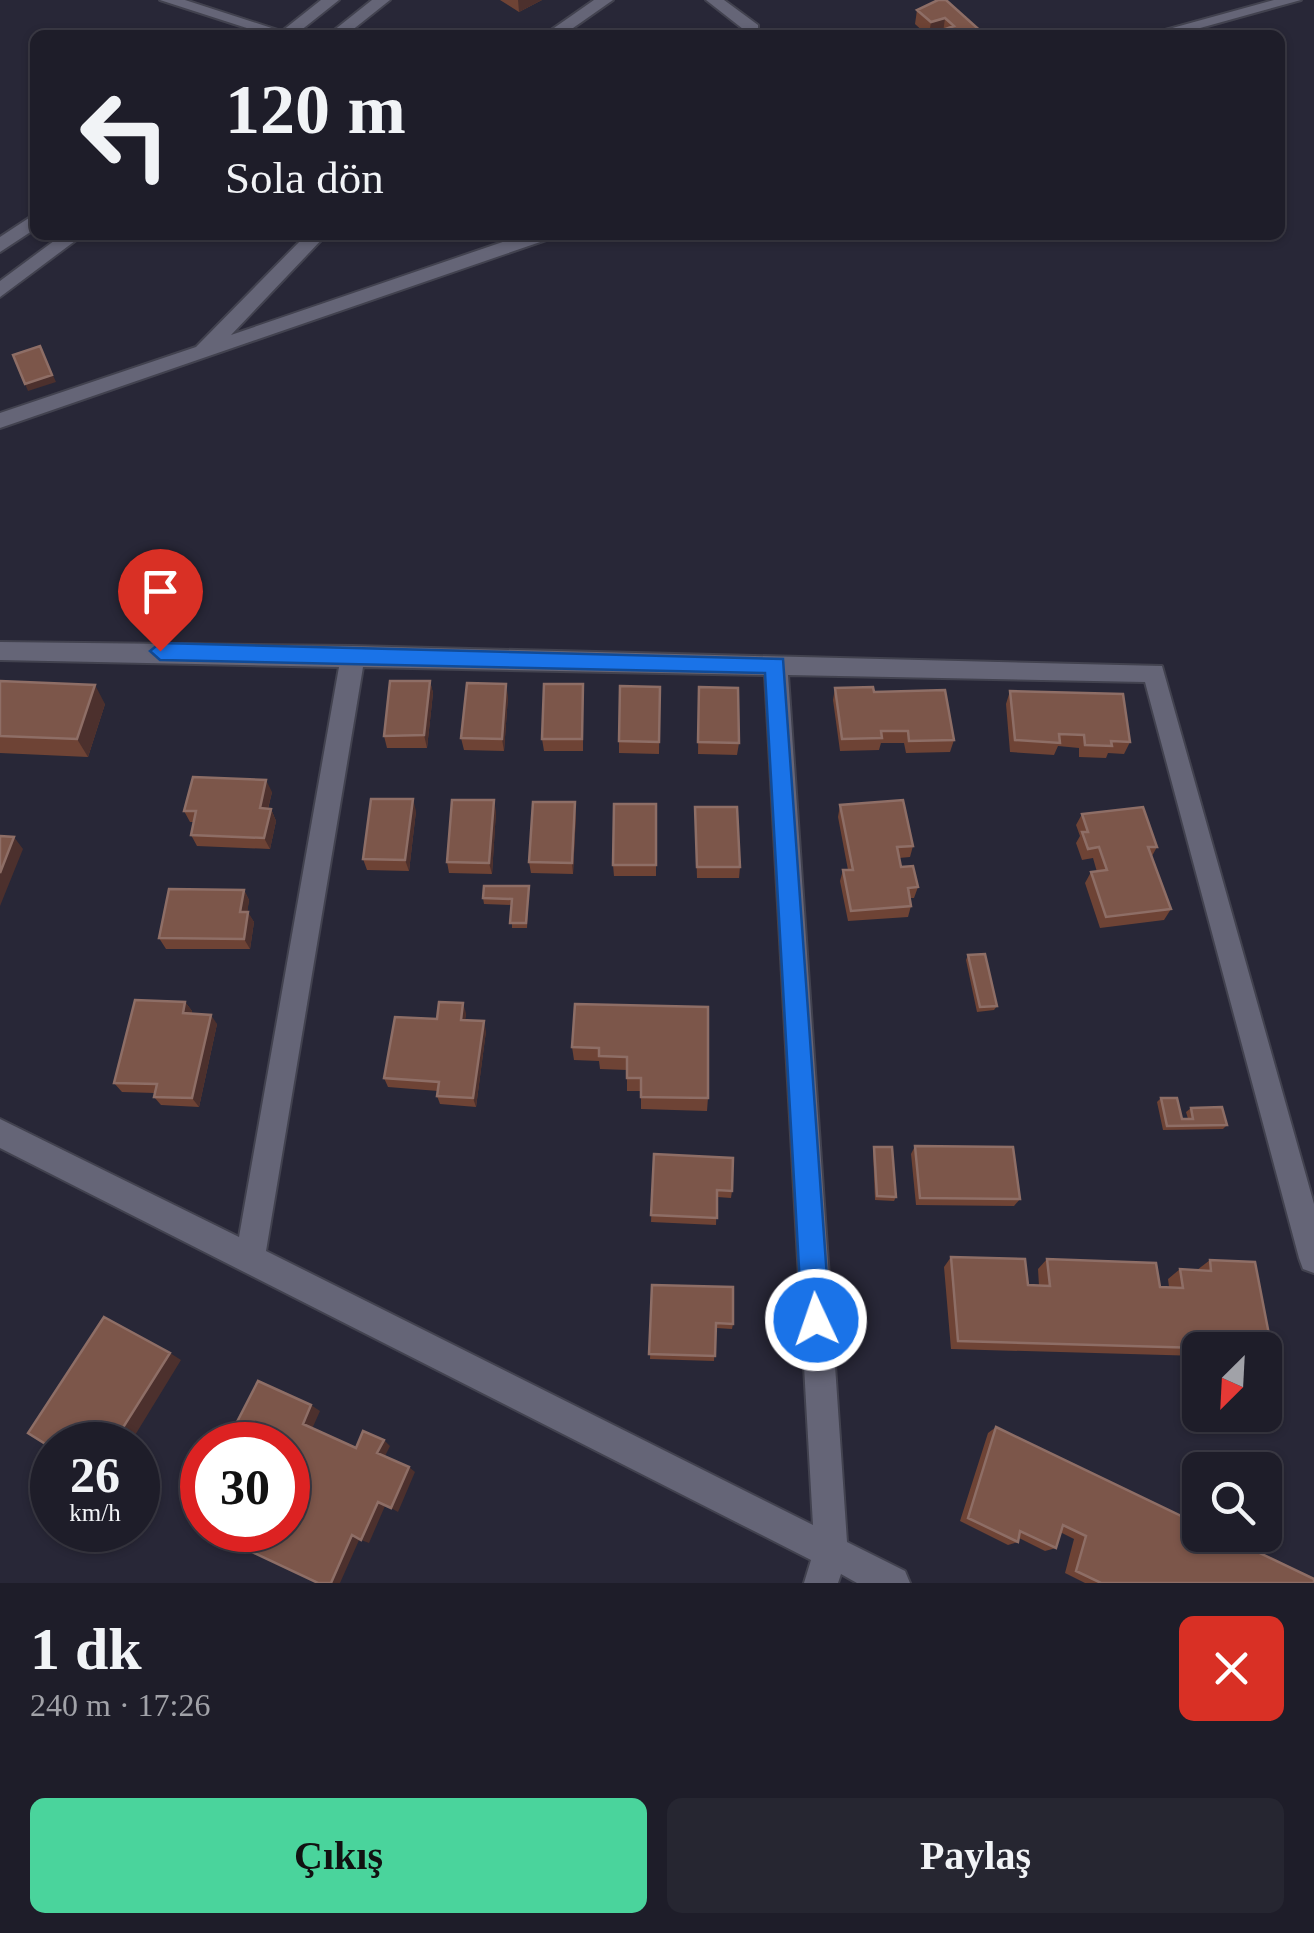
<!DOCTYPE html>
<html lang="tr">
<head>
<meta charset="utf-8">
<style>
  :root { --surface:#1e1d29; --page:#262631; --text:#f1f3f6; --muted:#a1a2a8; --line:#3c3b46; --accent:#4ad49c }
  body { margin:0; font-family:Georgia,serif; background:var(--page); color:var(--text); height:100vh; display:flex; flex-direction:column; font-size:38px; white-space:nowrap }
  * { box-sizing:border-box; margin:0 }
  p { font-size:32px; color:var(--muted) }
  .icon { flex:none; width:55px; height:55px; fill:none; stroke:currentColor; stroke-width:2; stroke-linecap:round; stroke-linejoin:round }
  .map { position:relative; height:1583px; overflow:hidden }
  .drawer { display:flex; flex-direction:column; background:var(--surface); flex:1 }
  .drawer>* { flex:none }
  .top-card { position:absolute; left:30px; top:30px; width:1255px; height:210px; border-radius:15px; box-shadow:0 2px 8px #0004,0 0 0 2px var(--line); background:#1e1d29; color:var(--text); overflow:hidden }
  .needle { width:65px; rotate:204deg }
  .tools { position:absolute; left:1182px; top:1332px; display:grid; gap:20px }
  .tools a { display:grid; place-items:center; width:100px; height:100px; border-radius:15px; background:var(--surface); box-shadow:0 2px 8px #0004,0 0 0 2px var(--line); font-size:50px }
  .speed { position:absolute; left:30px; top:1422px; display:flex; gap:20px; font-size:50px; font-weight:700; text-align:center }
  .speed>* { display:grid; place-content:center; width:130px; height:130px; border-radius:50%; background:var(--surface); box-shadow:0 2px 8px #0004,0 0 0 2px var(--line); line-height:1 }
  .speed small { font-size:25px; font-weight:400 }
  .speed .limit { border:15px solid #d22; background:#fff; color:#111 }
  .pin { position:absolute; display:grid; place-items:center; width:85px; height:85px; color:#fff; margin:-102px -42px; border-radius:50% 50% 50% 0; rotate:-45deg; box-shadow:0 0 10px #0007 }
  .pin .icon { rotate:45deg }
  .me { position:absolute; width:110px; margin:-55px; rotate:357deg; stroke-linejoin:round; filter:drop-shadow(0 0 8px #0008) }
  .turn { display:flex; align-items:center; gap:35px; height:210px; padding:0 30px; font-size:45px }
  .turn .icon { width:130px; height:130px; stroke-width:2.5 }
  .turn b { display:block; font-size:70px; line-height:85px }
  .round { display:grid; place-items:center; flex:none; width:105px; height:105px; border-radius:15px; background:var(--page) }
  .overview { display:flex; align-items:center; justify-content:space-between; height:170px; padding:0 30px }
  h1 { font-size:60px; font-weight:700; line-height:75px }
  .button { display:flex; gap:20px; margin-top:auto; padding:20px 30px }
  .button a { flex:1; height:115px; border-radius:15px; background:var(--accent); color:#111; font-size:40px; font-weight:700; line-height:115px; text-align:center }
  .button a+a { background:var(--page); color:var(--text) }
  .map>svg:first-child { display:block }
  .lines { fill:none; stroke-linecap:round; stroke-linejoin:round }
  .minor-casing { stroke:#42424f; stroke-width:4 }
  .secondary-casing { stroke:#42424f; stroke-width:4 }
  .minor { fill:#656577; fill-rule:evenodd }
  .secondary { fill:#656577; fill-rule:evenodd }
  .wall { fill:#6e4335 }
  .shaded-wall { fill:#4c302d }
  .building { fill:#7c564a; stroke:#8e6e66; stroke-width:2.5 }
  .route { fill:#1a73e8; stroke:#114b97; stroke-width:2.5 }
</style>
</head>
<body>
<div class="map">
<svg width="1314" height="1583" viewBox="0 0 1314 1583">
  <rect width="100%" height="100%" fill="#282737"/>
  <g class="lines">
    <defs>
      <path id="minor" d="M160,0H185L293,35H268Z
        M594,0H613L563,35H544Z
        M706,0H724L758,25V35H742L743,29Z
        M1274,0H1301L1175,35H1147Z
        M306,235H326L231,335L523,235H551L549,239L0,428V413L196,347Z
        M0,642L353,646L1162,666L1314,1204V1273L1303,1269L1299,1258L1145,682L788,675L847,1542L905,1571L910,1583H857L841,1574L838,1583H804L811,1560L0,1148V1119L239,1237L339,667L0,660ZM363,667L765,675L813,1525L266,1251Z"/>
      <path id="secondary" d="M321,0H339L295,35H277Z
        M372,0H390L346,35H328Z
        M35,214V229L0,252V237Z
        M62,235H83L0,297V281Z"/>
    </defs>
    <!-- minor casing -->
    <use href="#minor" class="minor-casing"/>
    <!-- secondary casing -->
    <use href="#secondary" class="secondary-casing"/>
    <!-- minor -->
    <use href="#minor" class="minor"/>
    <!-- secondary -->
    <use href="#secondary" class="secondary"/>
  </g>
  <!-- wall -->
  <path class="wall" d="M500,0H542L519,12Z
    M938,0L985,35H940V34L927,35L915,24L917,10Z
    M0,681L105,704L88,757L0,753Z
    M430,681L433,693L427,748H387L384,736Z
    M583,684V751H544L542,739Z
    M660,687L659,754L619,753V741Z
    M699,687L739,743L737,755L698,754Z
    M835,688L874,692L954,740L950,752L906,753L904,743H881L879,750L840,751L833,700Z
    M1010,691L1130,742L1124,754L1108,753L1106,758L1079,757V748L1058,746L1054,755L1010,752L1006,704Z
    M508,696L504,751L464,750L461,738Z
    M272,792L268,809H271L276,821L270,849L197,846L191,835L194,822H190L184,811Z
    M656,804V876H614L613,865Z
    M840,805L913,846L910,857L899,858L901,867L918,887L914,898H910L911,906L908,917L848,921L840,881L843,870H848L838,817Z
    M695,807L740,867L739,878H697Z
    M416,811L409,871L367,870L363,859Z
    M496,811L492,874L449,873L447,862Z
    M576,814L573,874L531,873L529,862Z
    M1082,814L1157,847L1152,856L1171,909L1164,920L1100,928L1085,883L1091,872H1097L1093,858L1082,860L1076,843L1080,836L1076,825Z
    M529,886L527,928H512V905L484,904L483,898Z
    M244,890L249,900L247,912L254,922L250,949H166L159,938Z
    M968,955L997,1006L994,1010L977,1012L966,960Z
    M185,1002L192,1011V1013L217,1024L199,1107L161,1105L154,1097L155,1093L122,1092L114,1083Z
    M575,1004L708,1098L707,1111L641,1109V1091H627V1070L600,1069L599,1061L574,1060L572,1047Z
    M466,1013L465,1020L486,1031L476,1107L440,1104L437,1096L438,1091L388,1087L384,1078L437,1019Z
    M1161,1098L1182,1119H1188L1186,1112L1191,1108L1227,1125L1223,1129L1163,1130L1157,1102Z
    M915,1146L1020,1199L1014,1206L916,1205L911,1154Z
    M874,1147L896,1197L894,1201L875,1200L873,1151Z
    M654,1154L732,1191L731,1198L717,1197L716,1225L651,1222Z
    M951,1257L1028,1285L1039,1286L1038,1269L1047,1259L1160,1287H1169L1168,1279L1180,1269L1197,1270L1210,1260L1272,1350L1265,1354V1350H1200V1356L951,1349L944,1267Z
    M652,1285L733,1324L732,1329L716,1328L714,1361L650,1359Z
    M996,1427L1314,1583H1085L1065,1573L1074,1539L1060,1532L1056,1548L1045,1551L1019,1538L1018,1542L1008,1545L960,1521L988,1433Z"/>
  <!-- shaded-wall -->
  <path class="shaded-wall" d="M518,0H542L519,12Z
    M945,18L943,33L940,31V34L929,35L931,22Z
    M40,346L56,382L28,391L25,384Z
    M430,681L433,693L427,748L424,735Z
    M506,684L508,696L504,751L502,739Z
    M95,685L105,704L88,757L77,739Z
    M266,780L272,792L265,820L260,808Z
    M413,799L416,811L409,871L405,860Z
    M494,800L496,811L492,874L489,863Z
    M575,802L576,814L573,874L572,863Z
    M271,809L276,821L270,849L264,838Z
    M14,837L23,849L0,906V873Z
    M244,890L249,900L246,922L240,912Z
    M248,912L254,922L250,949L244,939Z
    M185,1002L192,1011L190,1022L183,1013Z
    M463,1003L466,1013L464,1029L461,1020Z
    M211,1015L217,1024L199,1107L192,1098Z
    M484,1021L486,1031L476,1107L473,1098Z
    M170,1353L181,1360L129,1445H112Z
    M311,1405L320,1411L312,1429L303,1424Z
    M384,1440L390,1446L384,1458L377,1453Z
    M409,1467L415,1472L398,1512L391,1508Z
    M378,1502L385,1506L369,1543L361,1540Z
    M352,1535L360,1538L340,1583H331Z"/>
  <!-- building -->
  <path class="building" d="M938,0H946L985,35H945L940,31L954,26L945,18L931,22L917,10Z
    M40,346L52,375L25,384L13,355Z
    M0,681L95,685L77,739L0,736Z
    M390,681H430L424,735L384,736Z
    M467,683L506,684L502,739L461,738Z
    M544,684H583L582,739H542Z
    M620,686L660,687L659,742L619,741Z
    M699,687L738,688L739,743L698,742Z
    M873,687L874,692L945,690L954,740L909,741L908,731H881L882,738L842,739L835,688Z
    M1010,691L1123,694L1130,742L1111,741L1112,746L1085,745L1084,735L1059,734L1060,743L1015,740Z
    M193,777L266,780L260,808L271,809L264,838L191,835L196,811H184Z
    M371,799H413L405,860L363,859Z
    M452,800H494L489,863L447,862Z
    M903,800L913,846L897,847L901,867L913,866L918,887L908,888L911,906L851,911L843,870H853L840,805Z
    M533,802H575L572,863L529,862Z
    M614,804H656V865H613Z
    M695,807H737L740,867H697Z
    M1143,807L1157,847H1148L1171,909L1106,917L1091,872L1107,870L1099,847L1088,849L1082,832H1088L1082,814Z
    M0,836L14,837L0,873Z
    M484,886H529L526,923H510L512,899L483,898Z
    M169,889L244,890L240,912H248L244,939L159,938Z
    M985,954L997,1006L980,1007L968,955Z
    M135,1000L185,1002L183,1013L211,1015L192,1098L154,1097L157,1084L114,1083Z
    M439,1002L463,1003L461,1020L484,1021L473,1098L437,1096L439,1082L384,1078L395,1017L437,1019Z
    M575,1004L708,1007V1098L641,1097V1078H627V1057L599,1056V1048L572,1047Z
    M1161,1098H1177L1182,1119H1193L1191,1108L1222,1107L1227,1125L1167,1126Z
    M915,1146L1013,1147L1020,1199L920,1198Z
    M874,1147H892L896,1197L877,1196Z
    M654,1154L733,1158L732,1191L717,1190V1218L651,1215Z
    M951,1257L1025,1259L1028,1285L1050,1286L1047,1259L1156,1263L1160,1287L1183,1288L1180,1269L1211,1271L1210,1260L1255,1262L1272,1350L958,1341Z
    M652,1285L733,1287V1324L716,1323L715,1356L649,1354Z
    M104,1317L170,1353L112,1445H52V1448L28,1433Z
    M258,1381L311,1405L303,1424L356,1448L363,1431L384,1440L377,1453L409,1467L391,1508L378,1502L361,1540L352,1535L331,1583H318L235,1544L241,1533L235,1530H288V1445H236L246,1426L237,1422Z
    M996,1427L1200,1525V1535H1222L1314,1579V1583H1101L1076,1571L1086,1536L1063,1525L1056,1548L1020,1531L1018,1542L968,1518Z"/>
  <!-- route -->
  <path class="route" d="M160,643L783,659L830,1320L826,1330L816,1334L806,1330L802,1320L765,673L160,660L150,651Z"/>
</svg>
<div class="tools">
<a><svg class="needle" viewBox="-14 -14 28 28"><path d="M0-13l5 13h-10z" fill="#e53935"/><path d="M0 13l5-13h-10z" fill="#a1a2a8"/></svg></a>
<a><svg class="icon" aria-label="search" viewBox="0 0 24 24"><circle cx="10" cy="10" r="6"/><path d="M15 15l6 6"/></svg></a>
</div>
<div class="speed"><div>26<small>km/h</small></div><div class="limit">30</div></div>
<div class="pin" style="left:160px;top:651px;background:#d93025"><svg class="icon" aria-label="arrive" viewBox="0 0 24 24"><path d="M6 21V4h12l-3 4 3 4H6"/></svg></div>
<svg class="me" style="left:816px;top:1320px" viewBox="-20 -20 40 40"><circle r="17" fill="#1a73e8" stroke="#fff" stroke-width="3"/><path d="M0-11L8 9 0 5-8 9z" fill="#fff"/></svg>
<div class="top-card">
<div class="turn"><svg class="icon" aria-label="left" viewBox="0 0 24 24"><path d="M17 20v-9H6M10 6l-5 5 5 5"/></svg><div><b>120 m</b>Sola dön</div></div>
</div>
</div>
<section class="drawer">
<div class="overview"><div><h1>1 dk</h1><p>240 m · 17:26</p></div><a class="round" style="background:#d93025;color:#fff"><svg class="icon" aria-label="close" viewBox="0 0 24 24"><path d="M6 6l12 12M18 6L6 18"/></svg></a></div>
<div class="button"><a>Çıkış</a><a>Paylaş</a></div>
</section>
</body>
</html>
